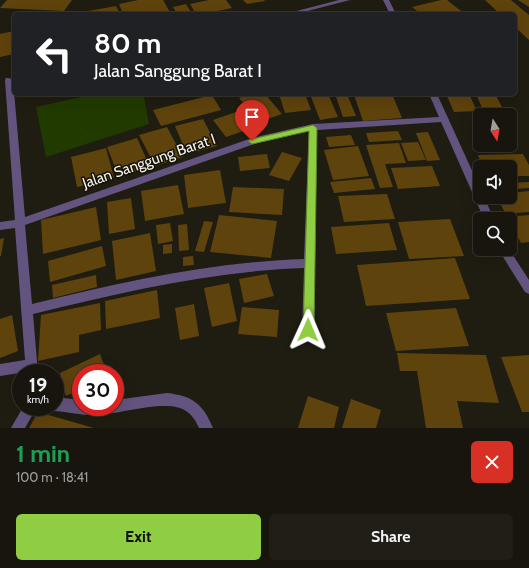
<!DOCTYPE html>
<html lang="en">
<head>
<meta charset="utf-8">
<style>
  :root { --surface:#17150d; --page:#201e16; --text:#f1f3f6; --muted:#9e9f9d; --line:#36342e; --accent:#8fcd42 }
  body { margin:0; font-family:Cabin,sans-serif; background:var(--page); color:var(--text); height:100vh; display:flex; flex-direction:column; font-size:15px; white-space:nowrap }
  * { box-sizing:border-box; margin:0 }
  p { font-size:13px; color:var(--muted) }
  .icon { flex:none; width:22px; height:22px; fill:none; stroke:currentColor; stroke-width:2; stroke-linecap:round; stroke-linejoin:round }
  .map { position:relative; height:428px; overflow:hidden }
  .drawer { display:flex; flex-direction:column; background:var(--surface); flex:1 }
  .drawer>* { flex:none }
  .hud { position:absolute; left:12px; top:12px; width:505px; height:84px; border-radius:6px; box-shadow:0 4px 16px #0002,0 0 0 1px var(--line); background:#202124; color:#fff; overflow:hidden }
  .needle { width:26px; rotate:169deg }
  .buttons { position:absolute; left:473px; top:108px; display:grid; gap:8px }
  .buttons a { display:grid; place-items:center; width:44px; height:44px; border-radius:6px; background:var(--surface); box-shadow:0 4px 16px #0002,0 0 0 1px var(--line); font-size:20px }
  .speed { position:absolute; left:12px; top:364px; display:flex; gap:8px; font-size:20px; font-weight:700; text-align:center }
  .speed>* { display:grid; place-content:center; width:52px; height:52px; border-radius:50%; background:var(--surface); box-shadow:0 4px 16px #0002,0 0 0 1px var(--line); line-height:1 }
  .speed small { font-size:10px; font-weight:400 }
  .speed .limit { border:6px solid #d22; background:#fff; color:#111 }
  .pin { position:absolute; display:grid; place-items:center; width:34px; height:34px; color:#fff; margin:-41px -17px; border-radius:50% 50% 50% 0; rotate:-45deg; box-shadow:0 0 4px #0007 }
  .pin .icon { rotate:45deg }
  .me { position:absolute; width:44px; margin:-22px; rotate:1deg; stroke-linejoin:round; filter:drop-shadow(0 0 3px #0008) }
  .turn { display:flex; align-items:center; gap:14px; height:84px; padding:0 16px; font-size:18px }
  .turn .icon { width:52px; height:52px; stroke-width:2.5 }
  .turn b { display:block; font-size:28px; line-height:34px }
  .round { display:grid; place-items:center; flex:none; width:42px; height:42px; border-radius:6px; background:var(--page) }
  .summary { display:flex; align-items:center; justify-content:space-between; height:68px; padding:0 16px }
  h1 { font-size:24px; font-weight:700; line-height:30px; color:#1e9e55 }
  .primary-button { display:flex; gap:8px; margin-top:auto; padding:8px 16px }
  .primary-button a { flex:1; height:46px; border-radius:6px; background:var(--accent); color:#111; font-size:16px; font-weight:700; line-height:46px; text-align:center }
  .primary-button a+a { background:var(--page); color:var(--text) }
  .map>svg:first-child { display:block }
  .green { fill:#213a00 }
  .building { fill:#5f430d }
  .lines { fill:none; stroke-linecap:round; stroke-linejoin:round }
  .minor { fill:#63547f; fill-rule:evenodd }
  .route { fill:#8fcd42; stroke:#5d852b }
  .labels { text-anchor:middle; dominant-baseline:central; stroke-width:3; stroke-linejoin:round; paint-order:stroke }
  .street-label { font-size:15px; fill:#f4f2ea; stroke:#161208 }
</style>
</head>
<body>
<div class="map">
<svg width="529" height="428" viewBox="0 0 529 428">
  <rect width="100%" height="100%" fill="#1f1c11"/>
  <!-- green -->
  <path class="green" d="M95,94H141L144,97L149,124L46,157L36,107Z"/>
  <!-- building -->
  <path class="building" d="M7,0H72L64,11L0,8Z
    M138,0H163L171,14H123L119,4Z
    M209,0H226L232,8L204,14H196L190,4Z
    M243,0H264L265,1L247,4Z
    M441,0H447L465,14H421L412,7Z
    M485,0H511L529,15V40L515,27V14H500Z
    M518,0H529V7Z
    M186,4L192,14H177L173,7Z
    M116,6L120,14H77V13Z
    M14,31V54L0,57V34Z
    M252,94H265L282,114L259,122L239,98Z
    M279,94H305L311,110L285,113Z
    M310,94H328L338,117L320,120Z
    M335,94H347L356,116L343,117Z
    M367,94H392L402,118L363,121L354,95Z
    M446,94H469L477,111L454,112Z
    M476,94H495L503,109L483,110Z
    M212,95L221,110L161,126L153,110Z
    M239,111L252,128L226,137L213,120Z
    M203,119L217,146L187,154L175,126Z
    M167,127L183,157L155,166L139,135Z
    M398,131L402,140L369,142L366,133Z
    M428,132L440,160L427,161L416,133Z
    M351,135L355,145L329,147L326,137Z
    M137,138L150,167L119,177L107,147Z
    M418,142L426,160L408,161L401,143Z
    M399,143L406,163L385,164L393,187L380,188L366,145Z
    M482,145H510L513,152H485Z
    M358,146L369,176L333,180L324,150Z
    M106,148L114,178L77,187L71,157Z
    M282,152L302,158L289,181L269,175Z
    M267,154L270,168L240,171L238,157Z
    M523,154L529,165V176H510V167H483L478,155Z
    M432,166L440,186L398,189L391,168Z
    M220,170L226,203L188,208L184,175Z
    M371,178L375,189L334,193L330,182Z
    M529,182V188L514,189L511,183Z
    M178,185L184,214L145,221L141,191Z
    M233,187L284,189L282,215L229,212Z
    M529,191V212L506,214L496,197H510V193Z
    M387,194L395,219L344,222L338,196Z
    M131,198L135,229L109,234L107,202Z
    M96,207L101,240L43,254L41,220Z
    M219,215L277,221L271,258L210,252Z
    M529,215V242L521,243L510,224V219L506,217Z
    M450,219L464,256L409,259L398,222Z
    M204,221L213,222L204,252L195,251Z
    M170,223L173,241L158,244L156,225Z
    M389,223L397,250L336,254L331,227Z
    M187,224L189,250L179,251L178,225Z
    M150,233L156,271L116,280L112,241Z
    M4,238L1,256H0V239Z
    M172,244V253L163,254V245Z
    M102,246L106,266L50,282L48,261Z
    M193,256L194,265L183,266V257Z
    M455,258L470,299L366,306L357,265Z
    M267,274L274,296L244,303L239,279Z
    M96,275L97,287L53,298L52,285Z
    M229,283L237,321L212,327L204,288Z
    M157,290L160,318L106,329L105,301Z
    M100,303L101,330L79,335V352L38,361L41,315Z
    M194,304L199,336L180,340L175,308Z
    M242,307L279,310L277,337L238,334Z
    M456,308L469,346L396,351L386,313Z
    M12,315L18,351L0,358V319Z
    M397,353L486,355L499,403L457,401L463,428H426L417,371H400Z
    M100,354L107,373H81V389L66,396L60,373Z
    M529,355V412H522L501,357Z
    M308,396L339,407L334,428H298Z
    M351,399L381,410L376,428H342Z
    M38,412L94,428H29Z"/>
  <g class="lines">
    <!-- minor -->
    <path class="minor" d="M339,0H350L296,14H285Z
      M383,0H389L396,14H390Z
      M6,78H9L13,80L25,217L252,138L313,124L439,117L429,94H437L480,188V197H484L494,219H484L441,122L317,130L314,331L312,335L308,337L304,335L302,331L304,268C212,271 123,292 33,314L38,373L26,372L0,376V364L25,360L15,228L0,230V222L15,220L5,80ZM309,131L304,259C212,262 122,282 32,304L25,225L254,144Z
      M498,249H509L529,280V294L525,292Z
      M167,393C193,396 203,404 213,428H199C196,421 192,415 186,411C169,398 119,414 98,415C84,416 69,412 55,411L50,407H55V397L81,400V407H115V400Z
      M23,407H37L25,428H11Z"/>
  </g>
  <!-- route -->
  <path class="route" d="M313,125L317,128L314,330L312,334L308,336L305,334L303,330L309,131L252,144L248,141L252,139Z"/>
  <g class="labels">
    <!-- street labels -->
    <g class="street-label">
      <text transform="translate(149 161) rotate(-19)">Jalan Sanggung Barat I</text>
    </g>
  </g>
</svg>
<div class="buttons">
<a><svg class="needle" viewBox="-14 -14 28 28"><path d="M0-13l5 13h-10z" fill="#e53935"/><path d="M0 13l5-13h-10z" fill="#9e9f9d"/></svg></a>
<a><svg class="icon" aria-label="sound" viewBox="0 0 24 24"><path d="M4 9h4l5-4v14l-5-4H4zM17 9q2 3 0 6"/></svg></a>
<a><svg class="icon" aria-label="search" viewBox="0 0 24 24"><circle cx="10" cy="10" r="6"/><path d="M15 15l6 6"/></svg></a>
</div>
<div class="speed"><div>19<small>km/h</small></div><div class="limit">30</div></div>
<div class="pin" style="left:252px;top:141px;background:#d93025"><svg class="icon" aria-label="arrive" viewBox="0 0 24 24"><path d="M6 21V4h12l-3 4 3 4H6"/></svg></div>
<svg class="me" style="left:308px;top:330px" viewBox="-20 -20 40 40"><path d="M0-17L14 15 0 8-14 15z" fill="#8fcd42" stroke="#fff" stroke-width="4"/></svg>
<div class="hud">
<div class="turn"><svg class="icon" aria-label="left" viewBox="0 0 24 24"><path d="M17 20v-9H6M10 6l-5 5 5 5"/></svg><div><b>80 m</b>Jalan Sanggung Barat I</div></div>
</div>
</div>
<section class="drawer">
<div class="summary"><div><h1>1 min</h1><p>100 m · 18:41</p></div><a class="round" style="background:#d93025;color:#fff"><svg class="icon" aria-label="close" viewBox="0 0 24 24"><path d="M6 6l12 12M18 6L6 18"/></svg></a></div>
<div class="primary-button"><a>Exit</a><a>Share</a></div>
</section>
</body>
</html>
